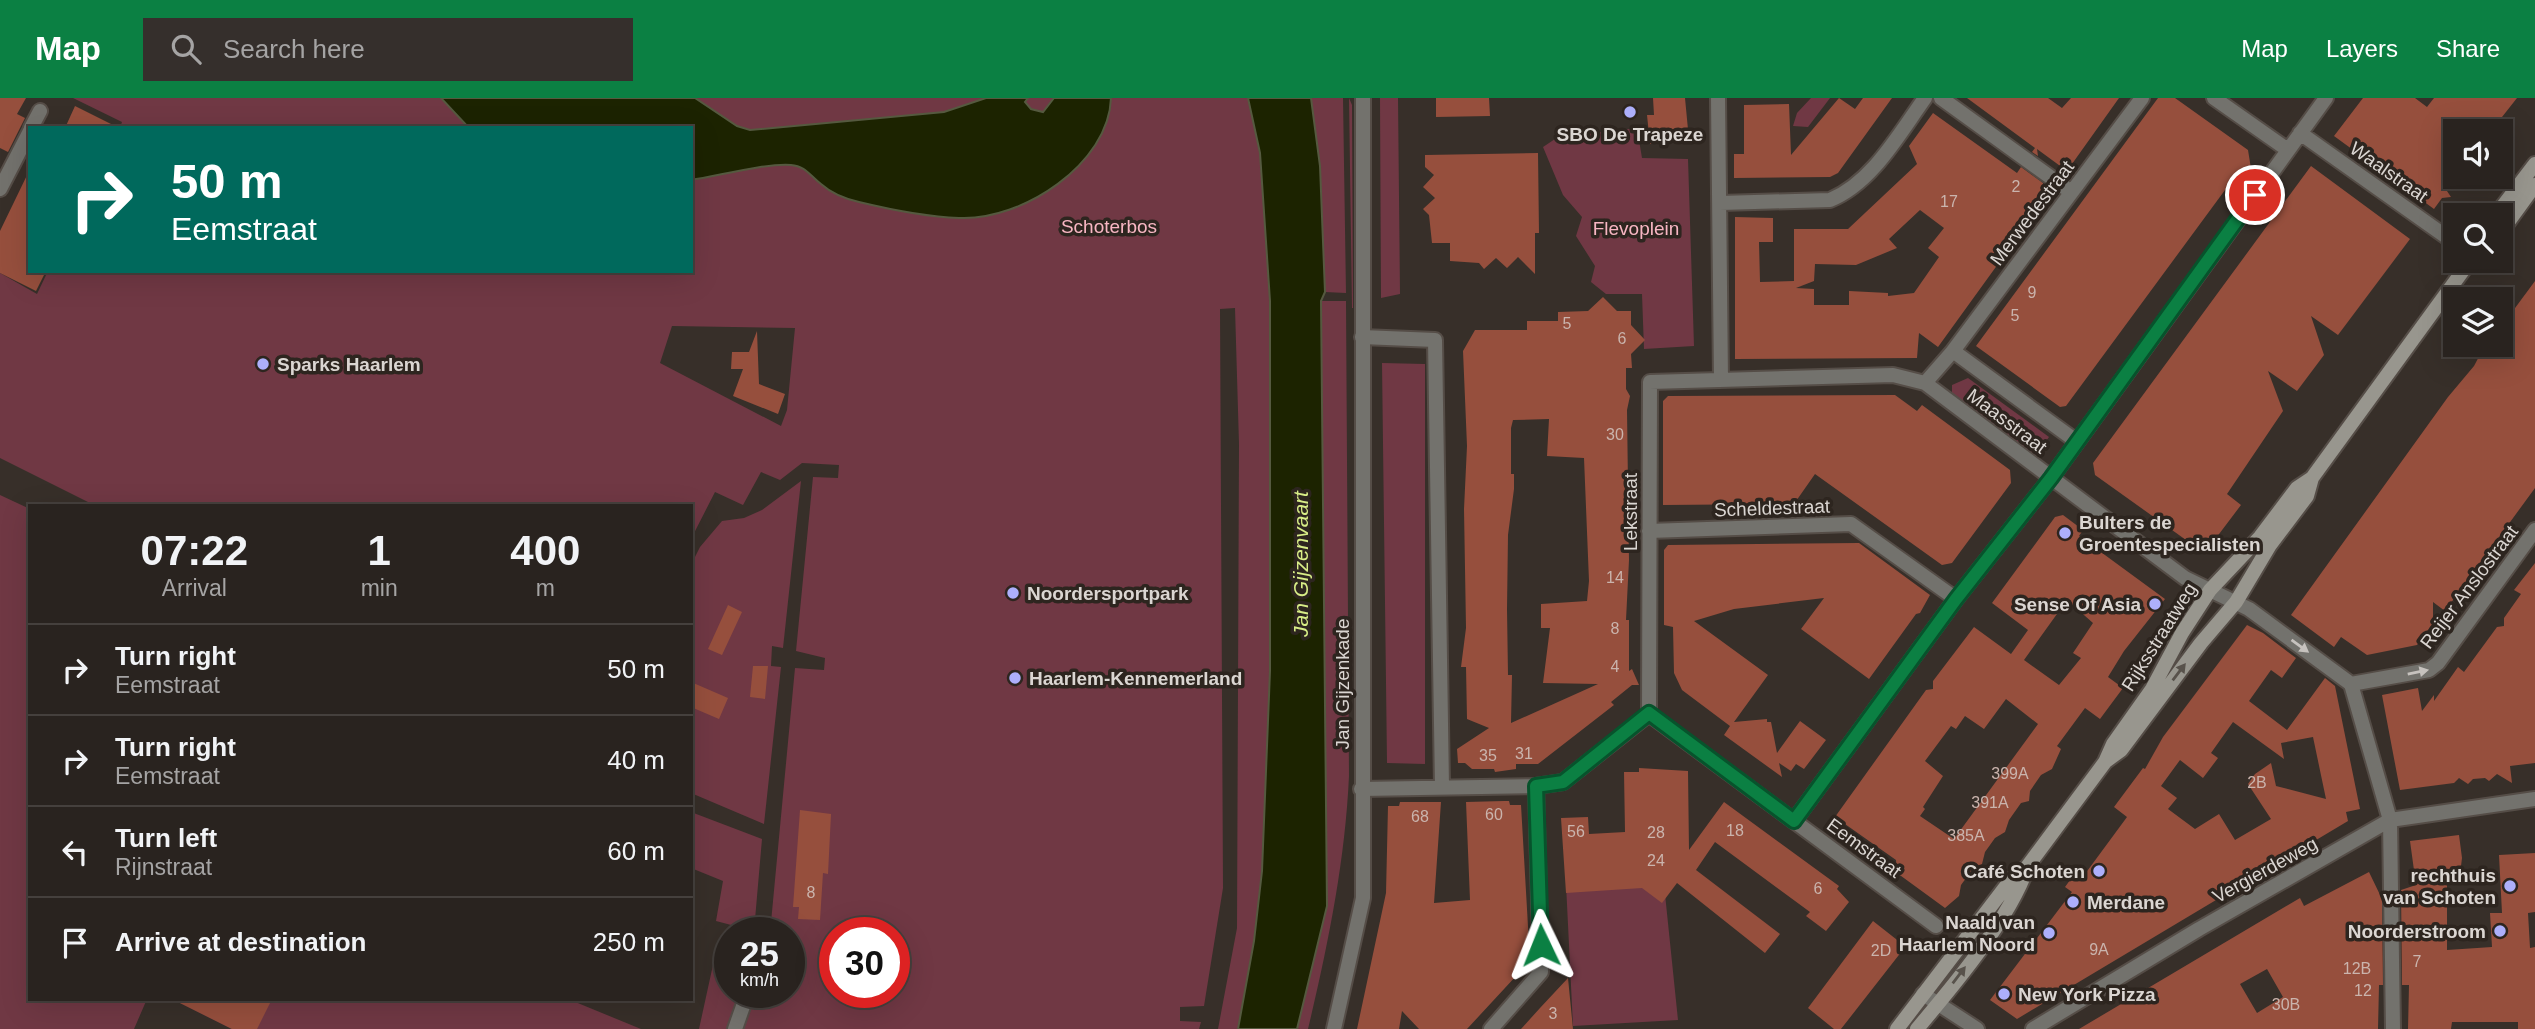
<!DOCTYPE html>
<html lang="en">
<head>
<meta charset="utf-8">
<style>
  :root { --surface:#29231f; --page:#352f2c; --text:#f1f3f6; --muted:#a5a4a4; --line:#45403d; --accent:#0b8043 }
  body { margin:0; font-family:Arial,sans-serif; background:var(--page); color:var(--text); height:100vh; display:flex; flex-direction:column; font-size:26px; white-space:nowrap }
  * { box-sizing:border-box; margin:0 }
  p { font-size:23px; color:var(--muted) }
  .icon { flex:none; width:38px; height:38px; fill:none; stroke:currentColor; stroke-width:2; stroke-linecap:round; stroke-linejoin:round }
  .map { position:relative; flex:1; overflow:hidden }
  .panel { position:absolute; left:28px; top:406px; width:665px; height:497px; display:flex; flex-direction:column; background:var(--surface); border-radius:0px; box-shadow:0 7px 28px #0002,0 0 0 2px var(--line) }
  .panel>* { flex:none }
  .guide { position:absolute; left:28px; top:28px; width:665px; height:147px; border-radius:0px; box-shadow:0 7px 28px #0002,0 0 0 2px var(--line); background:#00695c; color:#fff; overflow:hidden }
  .buttons { position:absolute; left:2443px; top:21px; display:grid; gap:14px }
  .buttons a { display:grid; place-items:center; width:70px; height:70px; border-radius:0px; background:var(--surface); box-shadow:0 7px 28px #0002,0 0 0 2px var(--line); font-size:35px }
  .speed { position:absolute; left:714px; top:819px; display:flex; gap:14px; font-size:35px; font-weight:700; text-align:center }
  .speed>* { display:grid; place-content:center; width:91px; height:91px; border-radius:50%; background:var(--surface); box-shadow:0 7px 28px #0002,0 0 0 2px var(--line); line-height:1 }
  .speed small { font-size:18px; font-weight:400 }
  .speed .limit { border:10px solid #d22; background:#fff; color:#111 }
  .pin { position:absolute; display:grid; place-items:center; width:60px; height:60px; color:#fff; margin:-30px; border:4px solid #fff; border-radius:50%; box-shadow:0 2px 7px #0007 }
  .me { position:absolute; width:77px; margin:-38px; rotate:358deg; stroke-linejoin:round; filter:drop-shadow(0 0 5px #0008) }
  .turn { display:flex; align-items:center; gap:24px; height:147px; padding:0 28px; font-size:32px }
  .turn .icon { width:91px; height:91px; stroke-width:2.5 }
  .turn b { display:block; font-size:49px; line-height:60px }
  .eta { display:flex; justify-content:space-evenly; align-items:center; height:119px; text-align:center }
  .eta b { font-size:42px; font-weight:700; line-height:49px }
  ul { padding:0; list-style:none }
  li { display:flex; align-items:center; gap:21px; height:91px; padding:0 28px; border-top:2px solid var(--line) }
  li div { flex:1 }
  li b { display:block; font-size:26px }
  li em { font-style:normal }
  header { display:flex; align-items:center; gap:42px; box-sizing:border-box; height:98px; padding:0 35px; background:var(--accent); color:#fff }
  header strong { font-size:33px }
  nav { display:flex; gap:38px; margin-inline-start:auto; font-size:24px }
  .search { width:490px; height:63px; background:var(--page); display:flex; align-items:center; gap:18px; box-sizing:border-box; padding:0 24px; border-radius:0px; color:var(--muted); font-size:26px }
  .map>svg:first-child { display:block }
  .green { fill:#703844; fill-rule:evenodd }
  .water { fill:#1c2300; stroke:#55593f; stroke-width:2 }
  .building { fill:#964f3d; fill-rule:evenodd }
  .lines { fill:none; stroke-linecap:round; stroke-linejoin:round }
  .minor-casing { stroke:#554d47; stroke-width:18 }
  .tertiary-casing { stroke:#554d47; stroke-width:18 }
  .secondary-casing { stroke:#554d47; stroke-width:18 }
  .minor { stroke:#73726d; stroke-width:14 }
  .tertiary { stroke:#73726d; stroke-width:14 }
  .secondary { stroke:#98968e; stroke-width:14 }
  .oneway { fill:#c6c2be }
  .oneway2 { fill:#58524b }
  .route-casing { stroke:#07532c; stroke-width:18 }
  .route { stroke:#0b8043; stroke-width:12 }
  .poi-dot { fill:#adaffb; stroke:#2d251f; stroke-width:2.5 }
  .labels { text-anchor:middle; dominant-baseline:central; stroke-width:7; stroke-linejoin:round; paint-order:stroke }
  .number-label { font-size:16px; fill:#cab4ad }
  .poi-label { font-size:19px; font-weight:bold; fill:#dbd6d2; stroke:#2d251f; text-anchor:start }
  .street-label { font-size:19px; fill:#dbd6d2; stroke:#2d251f }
  .park-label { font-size:19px; fill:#f8b6c3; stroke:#2d251f }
  .water-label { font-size:21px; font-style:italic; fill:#d8ed87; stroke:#2d251f }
</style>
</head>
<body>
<header>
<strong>Map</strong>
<div class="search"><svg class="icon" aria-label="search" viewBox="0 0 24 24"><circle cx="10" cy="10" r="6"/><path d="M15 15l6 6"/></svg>Search here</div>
<nav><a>Map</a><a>Layers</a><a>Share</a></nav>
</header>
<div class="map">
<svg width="2535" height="931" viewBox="0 0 2535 931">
  <rect width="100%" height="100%" fill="#372f29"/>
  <!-- green -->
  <path class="green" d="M73,0H1280L1270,210V573L1262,773L1254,843L1238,931H1218L1237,830L1239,346L1235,210L1220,211L1223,790L1204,908L1180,909V923L1201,924L1199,931H699L718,844L730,847V894H789V835H770L795,570L824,572L825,560L796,553L813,379L838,380L839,367L802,365L780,382L761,374L743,407L715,394L691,441V408H96L0,360V175L37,196L48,173H691V30H120L122,24ZM672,228L795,230L787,312L781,328L660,265ZM835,835H894V894H835Z
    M1311,0H1343L1346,195L1325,194L1320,68Z
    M1349,0L1352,7L1353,210H1352Z
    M1380,0H1398L1400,196L1381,200Z
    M1811,0H1830L1808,29L1793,28L1797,15Z
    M1637,30L1642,60L1688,61L1694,248L1644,251L1642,196H1606L1591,184L1595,168L1576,138L1582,119L1563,97L1543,49L1558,39Z
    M1321,203H1346L1349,678C1345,764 1328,847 1308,931H1297L1327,808Z
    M1382,265L1425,266V666L1387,665Z
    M1968,280L2049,339L2034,360L1952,297V287Z
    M801,383L783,550L772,548L771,568L781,569L764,726L691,695V467L700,449L722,423L744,420L762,412Z
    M0,397L30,411V901H147L134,931H0Z
    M691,714L762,741L754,833L716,823L723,783L691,770Z
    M1647,782L1665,796L1678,922L1573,928L1566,786Z
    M172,901H568L641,931H232Z"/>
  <!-- water -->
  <path class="water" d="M441,0H695L737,28L750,32L944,14L986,0H1028L1025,4L1031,11L1043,14L1054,0H1111C1109,66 1022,123 959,120C929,119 888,111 859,104C846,101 831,95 821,86C810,78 806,68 791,67C766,65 718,78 691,82V30H469Z
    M1248,0H1311L1320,68L1325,194L1321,203L1327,808L1297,931H1238L1254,843L1262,773L1270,573V203L1260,55Z"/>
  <!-- building -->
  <path class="building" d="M0,0H26L17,16L25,20L8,54L0,50Z
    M1436,0H1489L1490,18L1436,19Z
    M1653,0H1685L1689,42L1650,46L1647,17H1654Z
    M1839,0L1855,11L1863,0H1892L1838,75L1830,79L1734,80V56H1744V7L1789,6L1791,57Z
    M1967,0H2048L2062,10L2071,0H2119L2067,73L2037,51L2038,58L2032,54L2035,50Z
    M2158,0H2175L2248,52L2253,83L2239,73L2066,308L2060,309L1976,248Z
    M2363,0H2415L2427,9L2434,0H2517L2491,33H2455V82L2447,93L2451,99L2442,100L2434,111L2334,38Z
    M75,8L119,30H65Z
    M1933,15L2017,75L2021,69L2043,85L2045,101L1938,249L1919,235L1917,260L1735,261V119L1773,120V144H1759L1760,184L1794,183V131H1848L1917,66L1909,48ZM1920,112L1944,130L1928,150L1939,159L1914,195L1888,198V195L1849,193V207H1814V191L1796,190L1814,183L1815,166L1856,167L1897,150L1889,141Z
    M1538,55L1539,135H1535V176L1518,159L1507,170L1496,160L1484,171L1479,165L1450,163V145H1432L1429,117L1423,111L1435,100L1423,89L1434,77L1425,69V57Z
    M2311,68L2410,141L2338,237L2311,218L2324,257L2297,293L2268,273L2283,313L2227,396L2241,407L2207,452L2195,444L2193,447L2095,377L2093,365Z
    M30,71V173H46L36,193L0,175V133Z
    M2535,183V390L2445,513L2433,504V525L2417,547L2367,557L2341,539L2334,549L2291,517L2448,299L2474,268L2483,251L2489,247H2501V229Z
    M1603,199L1617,213H1631V227L1645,242L1631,256L1632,270H1626V291L1630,298L1627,312L1629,462L1626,522H1629V573L1632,571L1639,587H1632L1611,604L1614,607L1538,666H1516V671L1495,674L1494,671H1472L1465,665H1458L1457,651L1489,630L1467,621L1466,569H1461L1466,530L1464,411L1467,348L1463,253L1475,232H1527V223H1558V214L1588,213ZM1549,321L1547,358L1584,360L1589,483L1587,503L1541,506V530H1550L1543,585L1598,586L1511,625L1512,577H1508L1507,511L1508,437L1514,391V376H1511V330L1513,322Z
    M757,233L759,286L785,296L778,316L733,298L743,271H731L732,254H749Z
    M1895,297L1917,313L1922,307L2010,372L2011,385L1952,465L1942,467L1815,376L1794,406L1663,407V303L1668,298Z
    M2063,417L2083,432L2079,438L2165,501L2124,553L2108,579L2123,590L2100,621L2085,610L2057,648L2061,651L2052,671L2041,677L2030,693L2029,703L2021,705L2009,722L2005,734L1995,740L1985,754L1982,766L1972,772L1961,787L1959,798L1945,810L1897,775L1896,762L1835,719L1926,592L1933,591V583L1974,529L2011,556L2028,532L1992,505L2055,419ZM2067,502L2093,525L2073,555L2081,560L2059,587L2024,562ZM2006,601L2038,626L1954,741L1920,718L1925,711L1923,709L1943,678L1925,663L1951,628L1956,631L1965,618L1984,631Z
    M1859,445L1930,497L1920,515L1916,516L1869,581L1801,531L1824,500L1734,511L1694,523L1768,577L1734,624L1767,621V624H1771L1777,655L1800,623L1826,642L1804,671L1796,666L1791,673L1779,665L1782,679L1724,637L1730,628L1682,592L1674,575L1673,529L1664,527V452L1668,447Z
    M2535,465V665L2510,668L2512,685L2497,676L2489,683L2485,680L2473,681L2468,686L2459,680L2454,685L2400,692L2382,597L2418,590L2422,613L2434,597V603L2458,569L2464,574L2497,529L2504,528V520L2521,496L2514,492Z
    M728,507L742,514L722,557L708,551Z
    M2247,527L2263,535L2296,560L2282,580L2271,572L2249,603L2287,632L2325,580L2335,588L2360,711L2346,714L2348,723L2017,921L1990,902L2072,794L2065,789L2078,771L2085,776L2127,719L2114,709L2143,670L2145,671L2163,639ZM2233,624L2284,661L2281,645L2313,639L2326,701L2276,688L2271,665L2255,676L2248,686L2271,721L2235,742L2219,716L2195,731L2168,711L2177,700L2161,688L2180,662L2203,680L2218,660L2211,655Z
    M753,568H768L765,601L750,599Z
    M691,584L728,600L719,621L691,609Z
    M1639,670L1688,673L1689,752L1724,704L1839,788L1837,791L1849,804L1826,833L1806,818L1810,814L1715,744L1696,772L1780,836L1765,855L1677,785L1662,805L1642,790L1566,795L1561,720L1588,719L1589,736L1625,734L1624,674H1639Z
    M1504,703H1509L1510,707H1521L1530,863L1467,931H1419L1402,913L1399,931H1357L1386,795L1388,708H1399L1400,704H1441L1434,805L1470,802L1466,704Z
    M800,712L831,716L828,776L823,775L820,822L798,821L799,809H793Z
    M2459,737L2462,760L2460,776H2447V852L2492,849L2490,815H2502L2499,757L2535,755V814L2528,815L2530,850L2535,849V931H2518V924H2452L2451,931H2408L2409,887H2402L2401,792L2416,787L2410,743Z
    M2369,774L2382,801L2383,887H2379L2378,931H2079L2300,800L2304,808ZM2267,871L2283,899L2257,915L2240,886Z
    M1873,823L1901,845L1902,853L1841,931H1834L1808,910Z
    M1568,880L1573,931H1521L1540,910Z
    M172,901H272L257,931H232Z"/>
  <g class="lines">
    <defs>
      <path id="minor" d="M1718,0L1721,282
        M1941,0L2071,94
        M2214,0L2288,52
        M31,30L40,13
        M2300,35L2455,145
        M0,91L30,33
        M1720,105L1830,102C1872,85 1899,36 1925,0
        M1362,239L1435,242L1442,689
        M1953,253L2076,343
        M1925,285L1953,253L2142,0
        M1649,433L1851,426L1956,501
        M2351,586L2429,572L2438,565L2535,432
        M1649,616L1650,284L1893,277L1925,285L2185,480L2249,511L2351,586L2390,722L2393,931
        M1649,616L1936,828
        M1361,691L1536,688L1563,684L1649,616
        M1794,723L1956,501L2051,380L2326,0
        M761,835L762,832
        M1923,896L1977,931
        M735,931L748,894
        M1491,931L1541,874L1536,688
        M2033,931L2199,831L2390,722L2535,701"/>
      <path id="tertiary" d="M1334,931L1363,800V0"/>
      <path id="secondary" d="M2496,117L2535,66
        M2501,134L2535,87
        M2106,663L2121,652L2201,545L2236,504L2270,447L2307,398L2312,380
        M1897,931L2010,783L2027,769L2105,664L2113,646L2152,591L2182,535L2210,492L2260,439L2297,390L2312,380L2470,163
        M1917,931C1953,888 2009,822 2027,770"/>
    </defs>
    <!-- minor casing -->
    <use href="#minor" class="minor-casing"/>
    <!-- tertiary casing -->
    <use href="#tertiary" class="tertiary-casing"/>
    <!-- secondary casing -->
    <use href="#secondary" class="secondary-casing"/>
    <!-- minor -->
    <use href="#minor" class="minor"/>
    <!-- tertiary -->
    <use href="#tertiary" class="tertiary"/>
    <!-- secondary -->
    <use href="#secondary" class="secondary"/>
  </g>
  <!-- one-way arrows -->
  <defs><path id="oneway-solid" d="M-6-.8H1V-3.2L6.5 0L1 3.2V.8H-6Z" transform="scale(1.75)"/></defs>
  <g class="oneway">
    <use href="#oneway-solid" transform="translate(2300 548) rotate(36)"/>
    <use href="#oneway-solid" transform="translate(2418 574) rotate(-12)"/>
  </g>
  <g class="oneway2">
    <use href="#oneway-solid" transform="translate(2179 574) rotate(-53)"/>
    <use href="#oneway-solid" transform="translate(1959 877) rotate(-53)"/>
  </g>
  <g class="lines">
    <defs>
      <path id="route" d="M1541,847L1536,688L1563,684L1649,615L1794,723L1956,501L2051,380L2255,97"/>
    </defs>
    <!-- route casing -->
    <use href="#route" class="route-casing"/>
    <!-- route -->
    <use href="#route" class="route"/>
  </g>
  <!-- markers -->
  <g class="poi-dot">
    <circle cx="1630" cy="14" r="7"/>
    <circle cx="263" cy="266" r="7"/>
    <circle cx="2065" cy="435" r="7"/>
    <circle cx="1013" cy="495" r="7"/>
    <circle cx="2155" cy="506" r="7"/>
    <circle cx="1015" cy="580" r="7"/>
    <circle cx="2099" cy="773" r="7"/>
    <circle cx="2510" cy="788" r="7"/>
    <circle cx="2073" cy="804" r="7"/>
    <circle cx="2500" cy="833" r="7"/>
    <circle cx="2049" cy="835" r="7"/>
    <circle cx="2004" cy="896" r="7"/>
  </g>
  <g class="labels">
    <!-- number labels -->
    <g class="number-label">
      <text x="2016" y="88">2</text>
      <text x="1949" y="103">17</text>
      <text x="2032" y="194">9</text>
      <text x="2015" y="217">5</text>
      <text x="1567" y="225">5</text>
      <text x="1622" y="240">6</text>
      <text x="1615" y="336">30</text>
      <text x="1615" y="479">14</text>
      <text x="1615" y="530">8</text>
      <text x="1615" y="568">4</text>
      <text x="1524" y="655">31</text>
      <text x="1488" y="657">35</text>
      <text x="2010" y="675">399A</text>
      <text x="2257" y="684">2B</text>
      <text x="1990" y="704">391A</text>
      <text x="1494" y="716">60</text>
      <text x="1420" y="718">68</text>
      <text x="1735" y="732">18</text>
      <text x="1576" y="733">56</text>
      <text x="1656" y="734">28</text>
      <text x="1966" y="737">385A</text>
      <text x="1656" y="762">24</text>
      <text x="1818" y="790">6</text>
      <text x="811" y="794">8</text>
      <text x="2099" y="851">9A</text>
      <text x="1881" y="852">2D</text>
      <text x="2417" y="863">7</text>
      <text x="2357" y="870">12B</text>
      <text x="2363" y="892">12</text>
      <text x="2286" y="906">30B</text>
      <text x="1553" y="915">3</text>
    </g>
    <!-- poi labels -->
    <g class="poi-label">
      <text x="1630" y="36" text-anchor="middle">SBO De Trapeze</text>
      <text x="277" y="266">Sparks Haarlem</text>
      <text x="2079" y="424">Bulters de<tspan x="2079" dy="22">Groentespecialisten</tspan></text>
      <text x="1027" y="495">Noordersportpark</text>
      <text x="2141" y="506" text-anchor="end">Sense Of Asia</text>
      <text x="1029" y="580">Haarlem-Kennemerland</text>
      <text x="2085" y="773" text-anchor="end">Café Schoten</text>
      <text x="2496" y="777" text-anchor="end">rechthuis<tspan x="2496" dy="22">van Schoten</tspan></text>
      <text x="2087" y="804">Merdane</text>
      <text x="2035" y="824" text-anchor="end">Naald van<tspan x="2035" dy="22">Haarlem Noord</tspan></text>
      <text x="2486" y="833" text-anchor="end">Noorderstroom</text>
      <text x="2018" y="896">New York Pizza</text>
    </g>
    <!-- street labels -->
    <g class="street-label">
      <text transform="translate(2389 74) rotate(35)">Waalstraat</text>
      <text transform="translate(2032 115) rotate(-53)">Merwedestraat</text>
      <text transform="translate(2007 323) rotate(37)">Maasstraat</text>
      <text transform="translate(1772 410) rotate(-2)">Scheldestraat</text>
      <text transform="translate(1630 414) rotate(-90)">Lekstraat</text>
      <text transform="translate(2469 489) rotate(-53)">Reijer Anslostraat</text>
      <text transform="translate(2159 539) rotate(-58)">Rijksstraatweg</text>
      <text transform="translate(1342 586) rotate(-90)">Jan Gijzenkade</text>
      <text transform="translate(1864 750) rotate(36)">Eemstraat</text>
      <text transform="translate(2265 772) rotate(-29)">Vergierdeweg</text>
    </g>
    <!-- park labels -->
    <g class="park-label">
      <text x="1109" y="128">Schoterbos</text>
      <text x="1636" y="130">Flevoplein</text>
    </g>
    <!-- water labels -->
    <g class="water-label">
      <text transform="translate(1300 466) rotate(-90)">Jan Gijzenvaart</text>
    </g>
  </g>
</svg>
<div class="buttons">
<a><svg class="icon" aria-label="sound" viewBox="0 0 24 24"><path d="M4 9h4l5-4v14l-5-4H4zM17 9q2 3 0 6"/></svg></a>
<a><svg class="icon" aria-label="search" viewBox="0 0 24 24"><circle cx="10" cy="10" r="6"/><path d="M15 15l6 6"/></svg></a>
<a><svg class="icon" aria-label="layers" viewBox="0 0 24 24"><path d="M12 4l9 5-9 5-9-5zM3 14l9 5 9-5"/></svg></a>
</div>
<div class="speed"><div>25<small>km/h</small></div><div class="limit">30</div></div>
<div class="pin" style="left:2255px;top:97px;background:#d93025"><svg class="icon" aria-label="arrive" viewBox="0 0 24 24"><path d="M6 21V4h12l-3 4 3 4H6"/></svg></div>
<svg class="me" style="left:1541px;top:847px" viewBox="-20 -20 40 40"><path d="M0-17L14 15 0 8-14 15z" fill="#0b8043" stroke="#fff" stroke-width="4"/></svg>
<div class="guide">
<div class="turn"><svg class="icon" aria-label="right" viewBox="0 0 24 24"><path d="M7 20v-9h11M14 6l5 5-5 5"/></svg><div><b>50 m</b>Eemstraat</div></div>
</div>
<section class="panel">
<div class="eta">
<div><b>07:22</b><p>Arrival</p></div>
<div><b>1</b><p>min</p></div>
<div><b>400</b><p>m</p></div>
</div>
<ul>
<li><svg class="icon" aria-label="right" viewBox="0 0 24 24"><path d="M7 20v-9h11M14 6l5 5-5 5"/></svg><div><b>Turn right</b><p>Eemstraat</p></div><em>50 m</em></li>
<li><svg class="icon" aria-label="right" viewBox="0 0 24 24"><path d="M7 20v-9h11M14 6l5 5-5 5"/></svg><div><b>Turn right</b><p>Eemstraat</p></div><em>40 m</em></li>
<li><svg class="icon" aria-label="left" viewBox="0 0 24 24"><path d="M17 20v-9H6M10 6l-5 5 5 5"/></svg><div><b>Turn left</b><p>Rijnstraat</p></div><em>60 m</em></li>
<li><svg class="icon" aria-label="arrive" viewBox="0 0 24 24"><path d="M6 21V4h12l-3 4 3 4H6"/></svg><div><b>Arrive at destination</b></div><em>250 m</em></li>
</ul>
</section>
</div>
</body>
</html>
